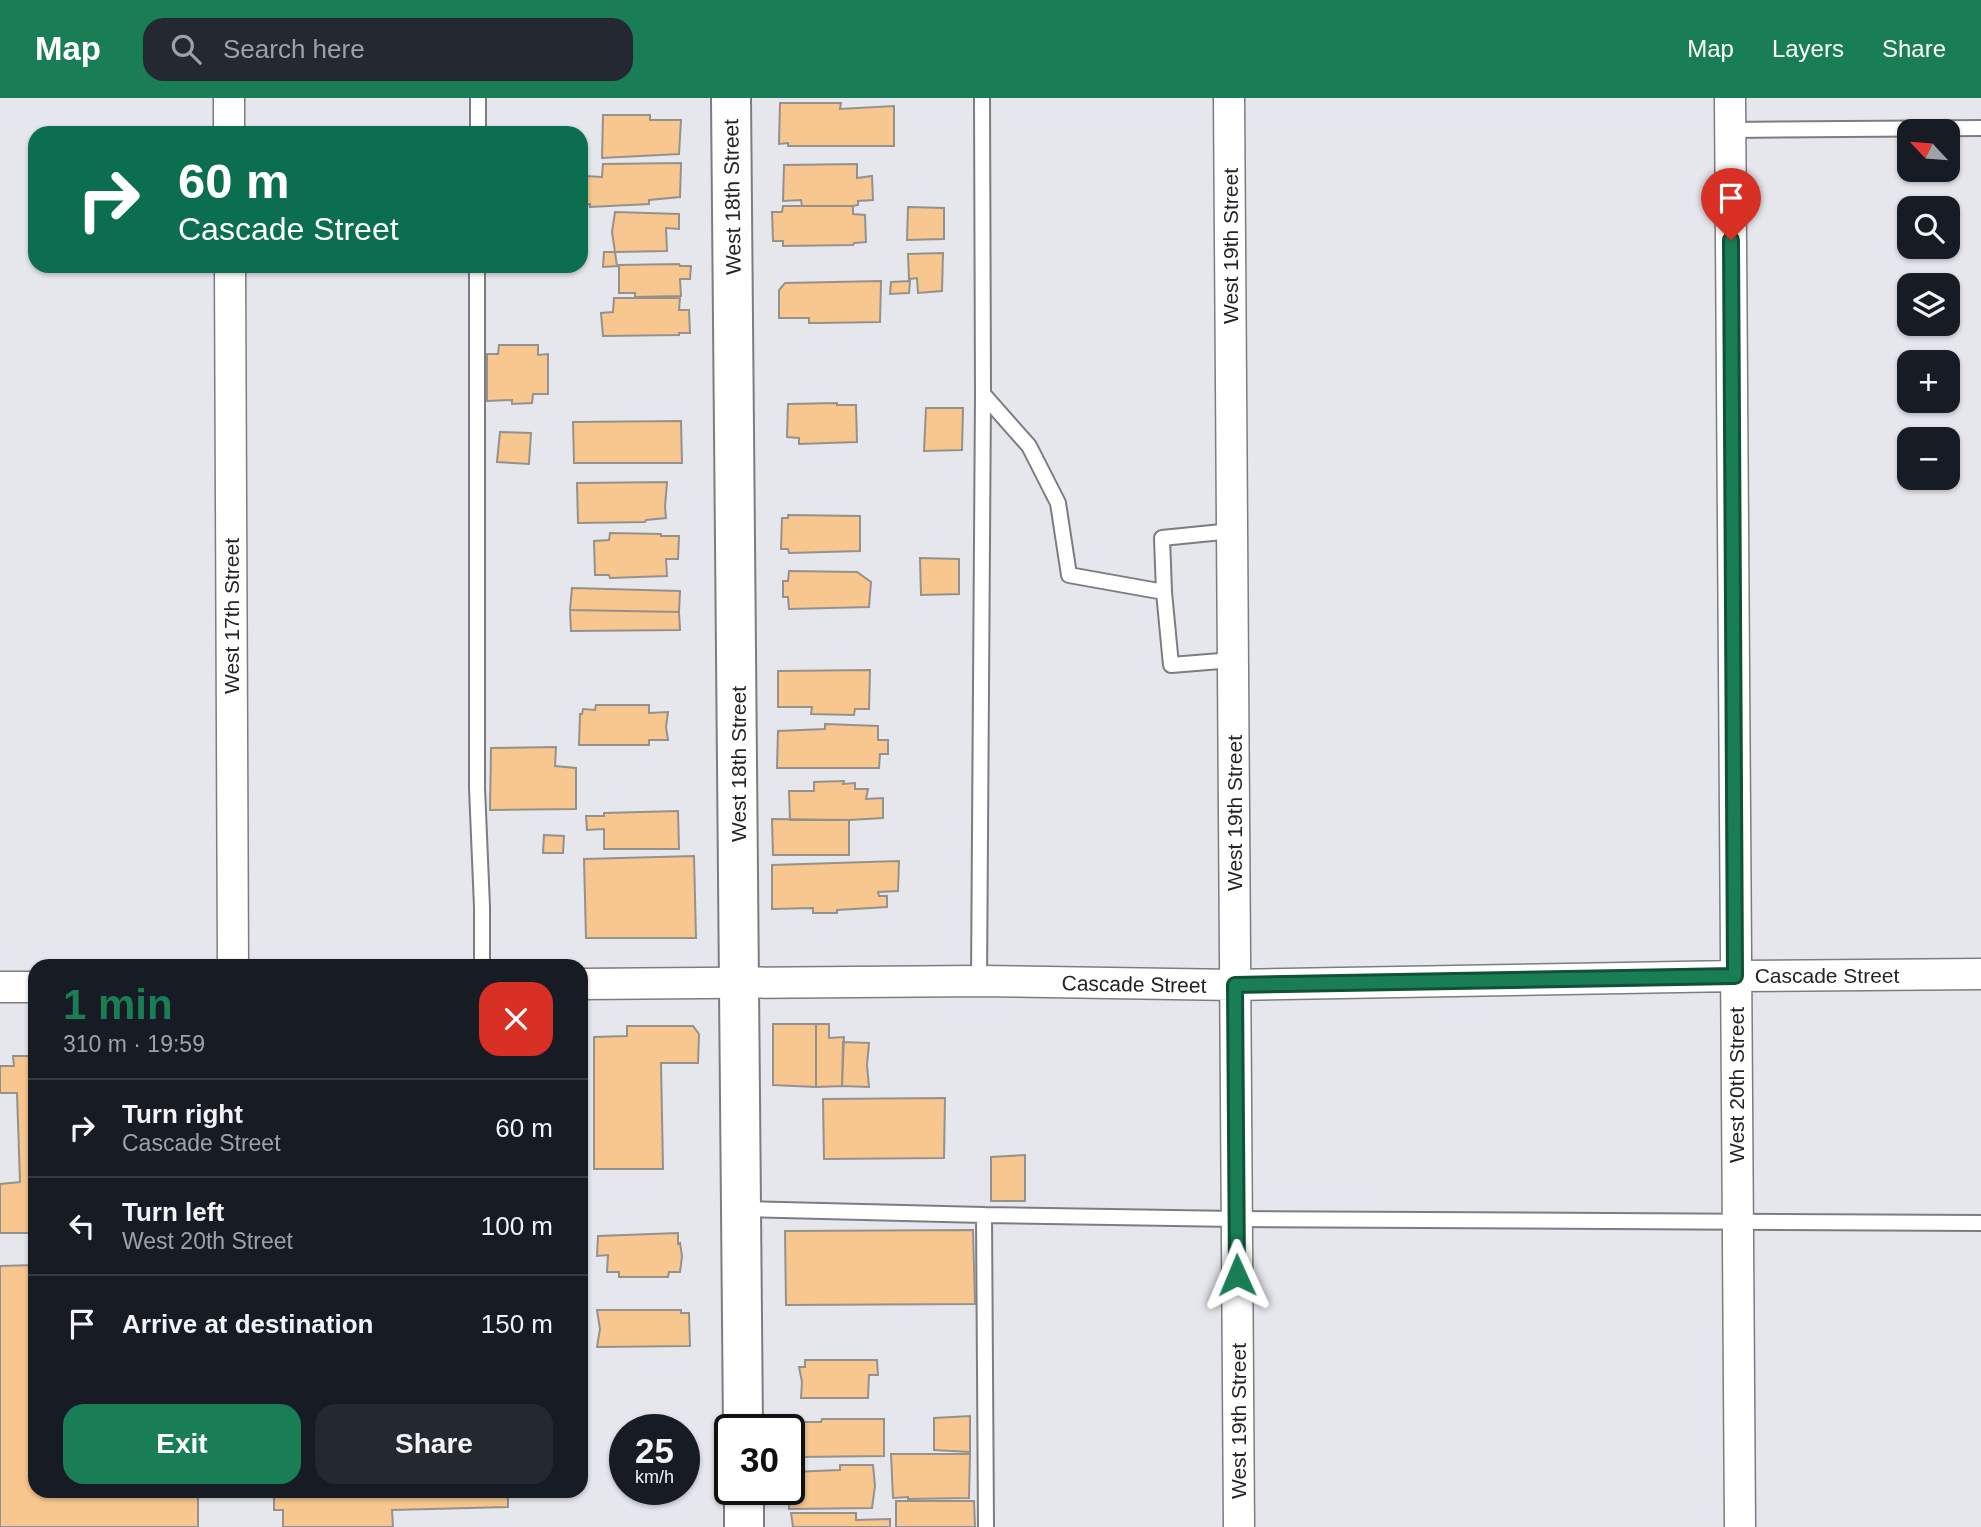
<!DOCTYPE html>
<html lang="en">
<head>
<meta charset="utf-8">
<style>
  :root { --surface:#171b24; --page:#242831; --text:#f1f3f6; --muted:#9ea1a6; --line:#363941; --accent:#197d55 }
  body { margin:0; font-family:Arial,sans-serif; background:var(--page); color:var(--text); height:100vh; display:flex; flex-direction:column; font-size:26px; white-space:nowrap }
  * { box-sizing:border-box; margin:0 }
  p { font-size:23px; color:var(--muted) }
  .icon { flex:none; width:38px; height:38px; fill:none; stroke:currentColor; stroke-width:2; stroke-linecap:round; stroke-linejoin:round }
  .map { position:relative; flex:1; overflow:hidden }
  .side { position:absolute; left:28px; top:861px; width:560px; height:539px; display:flex; flex-direction:column; background:var(--surface); border-radius:21px; box-shadow:0 2px 5px #0004 }
  .side>* { flex:none }
  .banner { position:absolute; left:28px; top:28px; width:560px; height:147px; border-radius:21px; box-shadow:0 2px 5px #0004; background:#0b6e4f; color:#fff; overflow:hidden }
  .needle { width:46px; rotate:296deg }
  .tools { position:absolute; left:1897px; top:21px; display:grid; gap:14px }
  .tools a { display:grid; place-items:center; width:63px; height:63px; border-radius:14px; background:var(--surface); box-shadow:0 2px 5px #0004; font-size:35px }
  .speed { position:absolute; left:609px; top:1316px; display:flex; gap:14px; font-size:35px; font-weight:700; text-align:center }
  .speed>* { display:grid; place-content:center; width:91px; height:91px; border-radius:50%; background:var(--surface); box-shadow:0 2px 5px #0004; line-height:1 }
  .speed small { font-size:18px; font-weight:400 }
  .speed .limit { border:4px solid #111; border-radius:10px; background:#fff; color:#111 }
  .pin { position:absolute; display:grid; place-items:center; width:60px; height:60px; color:#fff; margin:-72px -30px; border-radius:50% 50% 50% 0; rotate:-45deg; box-shadow:0 0 7px #0007 }
  .pin .icon { rotate:45deg }
  .me { position:absolute; width:77px; margin:-38px; rotate:359deg; stroke-linejoin:round; filter:drop-shadow(0 0 5px #0008) }
  .turn { display:flex; align-items:center; gap:24px; height:147px; padding:0 35px; font-size:32px }
  .turn .icon { width:91px; height:91px; stroke-width:2.5 }
  .turn b { display:block; font-size:49px; line-height:60px }
  .round { display:grid; place-items:center; flex:none; width:74px; height:74px; border-radius:21px; background:var(--page) }
  .headline { display:flex; align-items:center; justify-content:space-between; height:119px; padding:0 35px }
  h1 { font-size:42px; font-weight:800; line-height:52px; color:var(--accent) }
  .action { display:flex; gap:14px; margin-top:auto; padding:14px 35px }
  .action a { flex:1; height:80px; border-radius:21px; background:var(--accent); color:#fff; font-size:28px; font-weight:800; line-height:80px; text-align:center }
  .action a+a { background:var(--page); color:var(--text) }
  ul { padding:0; list-style:none }
  li { display:flex; align-items:center; gap:21px; height:98px; padding:0 35px; border-top:2px solid var(--line) }
  li div { flex:1 }
  li b { display:block; font-size:26px }
  li em { font-style:normal }
  header { display:flex; align-items:center; gap:42px; box-sizing:border-box; height:98px; padding:0 35px; background:var(--accent); color:#fff }
  header strong { font-size:33px }
  nav { display:flex; gap:38px; margin-inline-start:auto; font-size:24px }
  .search { width:490px; height:63px; background:var(--page); display:flex; align-items:center; gap:18px; box-sizing:border-box; padding:0 24px; border-radius:21px; color:var(--muted); font-size:26px }
  .map>svg:first-child { display:block }
  .building { fill:#f7c78f; stroke:#95918c; stroke-width:2 }
  .lines { fill:none; stroke-linecap:round; stroke-linejoin:round }
  .lane-casing { stroke:#7b7d83; stroke-width:18 }
  .street-casing { stroke:#7b7d83; stroke-width:33 }
  .secondary-casing { stroke:#7b7d83; stroke-width:42 }
  .lane { stroke:#fff; stroke-width:14 }
  .street { stroke:#fff; stroke-width:30 }
  .secondary { stroke:#fff; stroke-width:38 }
  .route-casing { stroke:#105137; stroke-width:18 }
  .route { stroke:#197d55; stroke-width:12 }
  .labels { text-anchor:middle; dominant-baseline:central; stroke-width:7; stroke-linejoin:round; paint-order:stroke }
  .street-label { font-size:21px; fill:#232426; stroke:#fff }
</style>
</head>
<body>
<header>
<strong>Map</strong>
<div class="search"><svg class="icon" aria-label="search" viewBox="0 0 24 24"><circle cx="10" cy="10" r="6"/><path d="M15 15l6 6"/></svg>Search here</div>
<nav><a>Map</a><a>Layers</a><a>Share</a></nav>
</header>
<div class="map">
<svg width="1981" height="1429" viewBox="0 0 1981 1429">
  <rect width="100%" height="100%" fill="#e5e7ed"/>
  <!-- building -->
  <path class="building" d="M780,5H841L840,11L894,8V48H788V45L779,46Z
    M603,17H650V22H681L679,56L602,60Z
    M681,65L680,99L649,102V106L590,109V106L581,107L582,82L585,78L602,79L603,66Z
    M857,66V80L872,78L873,102L858,103V107L853,108H802L801,102L783,103L784,67Z
    M783,108H853V116L865,117L866,144L854,145L853,147L783,148V143H773L772,114H782Z
    M908,109L944,110V141L907,142Z
    M615,114L679,116V131L666,130L667,153L615,154L612,134Z
    M604,154H615L617,168L603,169Z
    M943,155L942,193L918,195L917,180L909,181L908,156Z
    M679,166L680,168H691L690,181H680L681,198L635,199V195H619V167Z
    M881,183L880,224L819,225H809V220H779V192L785,185Z
    M910,183L909,195L890,196L891,184Z
    M614,200H680L679,212H689L690,235H679V237L603,238L601,215L613,214Z
    M499,247H538V257L548,256V296H533L532,305L512,306V302L487,303V256H498Z
    M837,305V307H856L857,344L799,346V340L787,339L788,306Z
    M926,310H963L962,352L924,353Z
    M681,323L682,365H574L573,324Z
    M500,334L531,335L529,366L497,364Z
    M667,384L665,409L666,420L646,422L645,424L578,425L577,385Z
    M788,417L860,418V453L789,455L788,451H781L782,420H788Z
    M610,435L661,436V438H679L678,461H666L667,478L610,480L609,477H595L594,443L609,442Z
    M920,460L959,461V496L921,497Z
    M789,473L857,474L871,484L869,509L789,511L788,499H783V483H788Z
    M572,490L680,493L679,514L570,512Z
    M570,512L679,514L680,532L571,533Z
    M870,572L869,611H855L854,617L811,616L812,609H778V573Z
    M596,607H649V615L668,614L666,629L668,642H649V647H579L580,616H582L583,611L595,612Z
    M825,626L878,628V642H888V656H880L879,670H777L778,633L825,631Z
    M556,649L555,668L576,670V711L490,712L491,650Z
    M844,683L843,686L855,685V691H868L866,701L883,700V720L849,722H790L789,693H814V684Z
    M678,713L679,751H604V731L587,732L586,718H604V715Z
    M772,721L849,722V757H773Z
    M544,737L564,738L563,755H543Z
    M694,758L696,840H586L584,761Z
    M899,763L898,793L878,794L879,798H887V809L837,812V815H813V810L772,811V767Z
    M773,926H816V989L773,987Z
    M816,926H829V940L844,939L842,988L816,989Z
    M627,928H693L699,936L698,965H661L663,1071H594V939L627,938Z
    M843,944L869,945L867,967L869,989L842,988Z
    M13,958H35V1135H0V1086L20,1084L17,995H0V968H14Z
    M945,1000L944,1060L824,1061L823,1001Z
    M1025,1057V1103H991V1059Z
    M973,1132L975,1206L786,1207L785,1133Z
    M678,1135V1146L680,1145L682,1158L680,1174H669L668,1179H619V1174H607L608,1157L597,1158L598,1138Z
    M35,1167V1393H198V1429H0V1168Z
    M597,1212H681V1215H689L690,1248L597,1249L600,1231Z
    M805,1262H877L878,1277H869L868,1300H801L802,1284L799,1269H805Z
    M970,1318V1354L934,1352V1320Z
    M822,1321H884V1358L800,1359L801,1355L789,1356L791,1324H821Z
    M891,1356H970L969,1400L908,1401V1399L893,1400Z
    M840,1367H873L875,1388L872,1410L789,1411L790,1374L840,1372Z
    M274,1393H508V1409L392,1412L393,1429H283V1412H274Z
    M896,1403H974L975,1429H896Z
    M791,1415H856V1422L890,1421V1429H793Z"/>
  <g class="lines">
    <defs>
      <path id="lane" d="M1730,32L1981,30
        M478,35V0
        M477,168V690L482,809V868
        M983,296L1029,348L1058,405L1069,477L1164,494L1171,567L1233,562
        M1164,494L1162,440L1232,433
        M979,883L983,296L982,0
        M744,1111L984,1117
        M986,1429L984,1117L1236,1121L1981,1125"/>
      <path id="street" d="M229,0V35
        M1229,0L1239,1429
        M1730,0L1740,1429
        M230,168L233,868
        M581,886L979,883L1235,887L1735,878L1981,876
        M0,889H35"/>
      <path id="secondary" d="M731,0L743,1332
        M744,1391V1429"/>
    </defs>
    <!-- lane casing -->
    <use href="#lane" class="lane-casing"/>
    <!-- street casing -->
    <use href="#street" class="street-casing"/>
    <!-- secondary casing -->
    <use href="#secondary" class="secondary-casing"/>
    <!-- lane -->
    <use href="#lane" class="lane"/>
    <!-- street -->
    <use href="#street" class="street"/>
    <!-- secondary -->
    <use href="#secondary" class="secondary"/>
  </g>
  <g class="lines">
    <defs>
      <path id="route" d="M1237,1177L1235,887L1735,878L1731,142"/>
    </defs>
    <!-- route casing -->
    <use href="#route" class="route-casing"/>
    <!-- route -->
    <use href="#route" class="route"/>
  </g>
  <g class="labels">
    <!-- street labels -->
    <g class="street-label">
      <text transform="translate(732 99) rotate(-91)">West 18th Street</text>
      <text transform="translate(1230 148) rotate(-90)">West 19th Street</text>
      <text transform="translate(231 518) rotate(-90)">West 17th Street</text>
      <text transform="translate(738 666) rotate(-90)">West 18th Street</text>
      <text transform="translate(1234 715) rotate(-90)">West 19th Street</text>
      <text x="1827" y="877">Cascade Street</text>
      <text transform="translate(1134 886) rotate(1)">Cascade Street</text>
      <text transform="translate(1736 987) rotate(-90)">West 20th Street</text>
      <text transform="translate(1238 1323) rotate(-90)">West 19th Street</text>
    </g>
  </g>
</svg>
<div class="tools">
<a><svg class="needle" viewBox="-14 -14 28 28"><path d="M0-13l5 13h-10z" fill="#e53935"/><path d="M0 13l5-13h-10z" fill="#9ea1a6"/></svg></a>
<a><svg class="icon" aria-label="search" viewBox="0 0 24 24"><circle cx="10" cy="10" r="6"/><path d="M15 15l6 6"/></svg></a>
<a><svg class="icon" aria-label="layers" viewBox="0 0 24 24"><path d="M12 4l9 5-9 5-9-5zM3 14l9 5 9-5"/></svg></a>
<a>+</a>
<a>−</a>
</div>
<div class="speed"><div>25<small>km/h</small></div><div class="limit">30</div></div>
<div class="pin" style="left:1731px;top:142px;background:#d93025"><svg class="icon" aria-label="arrive" viewBox="0 0 24 24"><path d="M6 21V4h12l-3 4 3 4H6"/></svg></div>
<svg class="me" style="left:1237px;top:1177px" viewBox="-20 -20 40 40"><path d="M0-17L14 15 0 8-14 15z" fill="#197d55" stroke="#fff" stroke-width="4"/></svg>
<div class="banner">
<div class="turn"><svg class="icon" aria-label="right" viewBox="0 0 24 24"><path d="M7 20v-9h11M14 6l5 5-5 5"/></svg><div><b>60 m</b>Cascade Street</div></div>
</div>
<section class="side">
<div class="headline"><div><h1>1 min</h1><p>310 m · 19:59</p></div><a class="round" style="background:#d93025;color:#fff"><svg class="icon" aria-label="close" viewBox="0 0 24 24"><path d="M6 6l12 12M18 6L6 18"/></svg></a></div>
<ul>
<li><svg class="icon" aria-label="right" viewBox="0 0 24 24"><path d="M7 20v-9h11M14 6l5 5-5 5"/></svg><div><b>Turn right</b><p>Cascade Street</p></div><em>60 m</em></li>
<li><svg class="icon" aria-label="left" viewBox="0 0 24 24"><path d="M17 20v-9H6M10 6l-5 5 5 5"/></svg><div><b>Turn left</b><p>West 20th Street</p></div><em>100 m</em></li>
<li><svg class="icon" aria-label="arrive" viewBox="0 0 24 24"><path d="M6 21V4h12l-3 4 3 4H6"/></svg><div><b>Arrive at destination</b></div><em>150 m</em></li>
</ul>
<div class="action"><a>Exit</a><a>Share</a></div>
</section>
</div>
</body>
</html>
